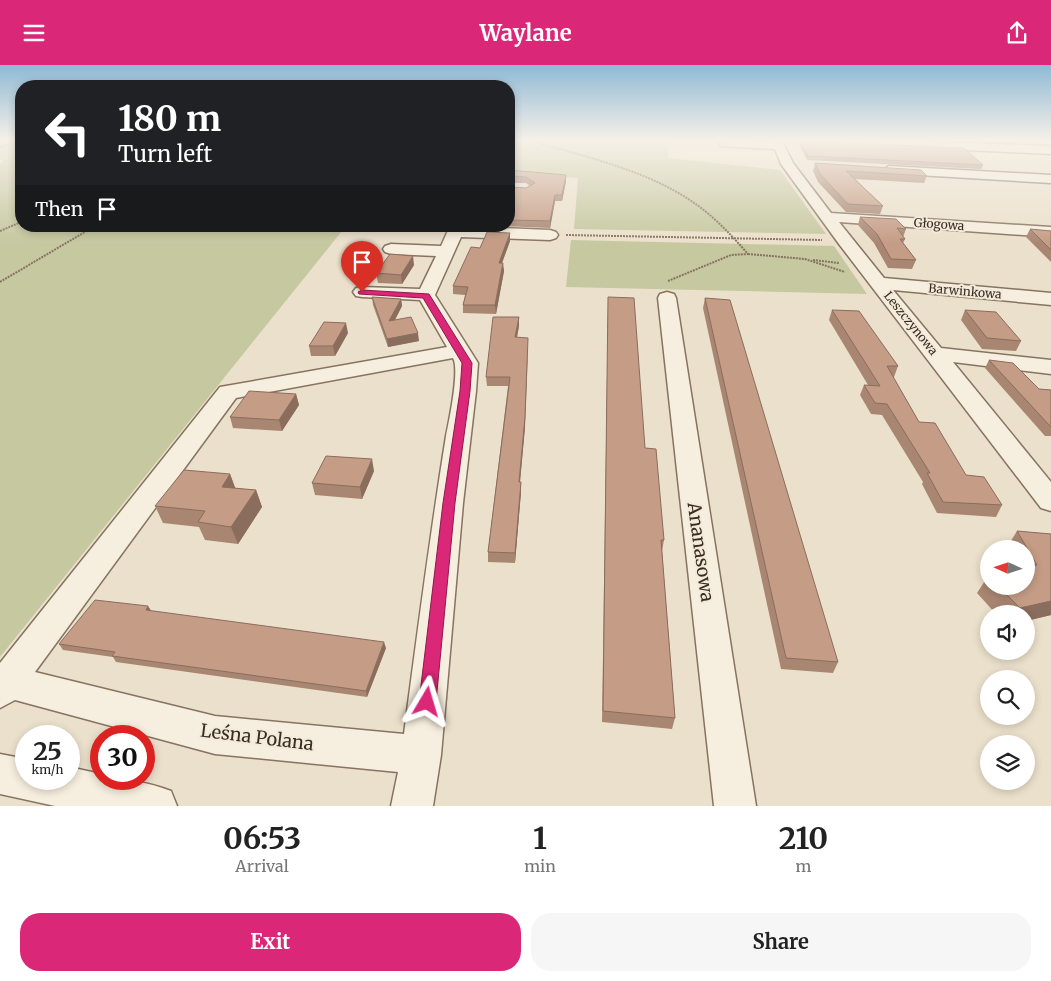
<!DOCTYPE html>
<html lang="en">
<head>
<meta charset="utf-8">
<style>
  :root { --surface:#fff; --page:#f6f6f6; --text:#222; --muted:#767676; --accent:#db2777 }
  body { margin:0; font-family:Merriweather,serif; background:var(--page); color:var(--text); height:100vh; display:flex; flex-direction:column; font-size:19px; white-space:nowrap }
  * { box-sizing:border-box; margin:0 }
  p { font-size:16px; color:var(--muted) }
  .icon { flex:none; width:28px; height:28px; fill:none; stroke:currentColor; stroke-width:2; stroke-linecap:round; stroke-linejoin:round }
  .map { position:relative; height:741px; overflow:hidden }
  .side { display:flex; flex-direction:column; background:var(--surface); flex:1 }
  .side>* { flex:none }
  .banner { position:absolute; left:15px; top:15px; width:500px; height:152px; border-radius:20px; box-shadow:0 2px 8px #0003; background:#202124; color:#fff; overflow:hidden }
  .needle { width:32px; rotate:273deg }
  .fabs { position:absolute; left:980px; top:475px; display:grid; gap:10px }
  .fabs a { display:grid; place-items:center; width:55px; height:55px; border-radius:50%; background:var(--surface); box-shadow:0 2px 8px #0003; font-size:25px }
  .speed { position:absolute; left:15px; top:660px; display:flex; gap:10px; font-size:25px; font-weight:700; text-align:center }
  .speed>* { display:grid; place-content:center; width:65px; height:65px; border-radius:50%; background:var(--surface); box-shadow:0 2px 8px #0003; line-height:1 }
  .speed small { font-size:12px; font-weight:400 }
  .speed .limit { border:8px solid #d22; background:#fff; color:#111 }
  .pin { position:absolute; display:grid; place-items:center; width:42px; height:42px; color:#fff; margin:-51px -21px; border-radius:50% 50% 50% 0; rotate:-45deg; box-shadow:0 0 5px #0007 }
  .pin .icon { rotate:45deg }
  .me { position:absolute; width:55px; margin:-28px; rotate:7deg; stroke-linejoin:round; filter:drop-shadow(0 0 4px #0008) }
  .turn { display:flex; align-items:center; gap:18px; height:105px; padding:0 20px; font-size:22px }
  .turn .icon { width:65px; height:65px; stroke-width:2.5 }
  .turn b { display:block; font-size:35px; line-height:42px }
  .then { display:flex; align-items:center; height:48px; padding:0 20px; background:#0003; gap:10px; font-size:19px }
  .eta { display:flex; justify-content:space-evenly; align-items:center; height:85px; text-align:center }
  .eta b { font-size:30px; font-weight:700; line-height:35px }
  .action { display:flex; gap:10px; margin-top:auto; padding:10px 20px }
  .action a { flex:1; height:58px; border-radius:20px; background:var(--accent); color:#fff; font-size:20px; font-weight:700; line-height:58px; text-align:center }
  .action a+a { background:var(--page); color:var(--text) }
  header { display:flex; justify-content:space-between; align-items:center; height:65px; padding:0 20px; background:var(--accent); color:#fff; font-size:22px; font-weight:700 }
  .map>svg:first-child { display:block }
  .green { fill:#c6c8a0 }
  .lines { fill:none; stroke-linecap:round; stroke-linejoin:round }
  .stream { fill:#728e85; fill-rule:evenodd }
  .minor-casing { stroke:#867361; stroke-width:3 }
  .path { stroke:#867361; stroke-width:2; stroke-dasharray:2 1; stroke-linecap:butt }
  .minor { fill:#f6eede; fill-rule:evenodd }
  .wall { fill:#a98672 }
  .shaded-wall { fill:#8a6d5d }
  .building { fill:#c59c85; stroke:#8a6d5d }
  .route { fill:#db2777; stroke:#8e194d }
  .labels { text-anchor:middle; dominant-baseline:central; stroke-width:4; stroke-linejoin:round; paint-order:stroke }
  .far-street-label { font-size:12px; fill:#392c23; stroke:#f3eada }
  .near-street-label { font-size:18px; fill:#392c23; stroke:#f3eada }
</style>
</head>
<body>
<header><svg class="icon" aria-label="menu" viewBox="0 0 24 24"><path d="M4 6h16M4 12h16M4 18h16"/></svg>Waylane<svg class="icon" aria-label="share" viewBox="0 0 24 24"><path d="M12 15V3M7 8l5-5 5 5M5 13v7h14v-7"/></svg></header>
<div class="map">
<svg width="1051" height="741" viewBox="0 0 1051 741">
  <rect width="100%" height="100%" fill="#ebe0cb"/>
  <!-- green -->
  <path class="green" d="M0,76H21V161H346L0,592V98L4,97L0,94Z
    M509,76H667L668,93L780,105L826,169L574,164L578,113L509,109Z
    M571,175L834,181L867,229L566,222Z"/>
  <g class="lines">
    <!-- stream -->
    <path class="stream" d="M19,76H21V77L0,83V81Z"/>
    <defs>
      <path id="minor" d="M725,76L772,77V76H782L793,98L831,148L1051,162V172L839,157L884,213L1051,228V240L893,225L941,283L1051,295V309L953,297L1051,417V446L1041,443L839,179L781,99L775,84L721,81L719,79Z
        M836,76H912L1051,81V89L842,79Z
        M889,101L1051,110V118L885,108L883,105Z
        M450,161L550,165L556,167L558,170L556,173L550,175L461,172L435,230L478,298L476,326L463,438L441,690L433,741H391L398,707L215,689L15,635L0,643V598L220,322L447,282L420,235L362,232L356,231L353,227L356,223L362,222L420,224L436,191L391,189L385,187L383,184L385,181L391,179L441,181ZM453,293C460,305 449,356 446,371C430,470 417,570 404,669L215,651L35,607L236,333Z
        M667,227L674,229L676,233L756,741H714L658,233L660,229Z
        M0,689L26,694V714H69V702L101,709V714C126,714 148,717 171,726L177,741H55L0,729Z"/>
    </defs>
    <!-- minor casing -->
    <use href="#minor" class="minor-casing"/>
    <!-- path -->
    <path class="path" d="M531,76C590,93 656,107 705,146C721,159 734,173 748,189L731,190L668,216
      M0,166L21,157
      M566,170L822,175
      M748,189L805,194L845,207
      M813,195L839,198
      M0,217L95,161"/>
    <!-- minor -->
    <use href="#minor" class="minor"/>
  </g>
  <!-- wall -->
  <path class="wall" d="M799,76L983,100L981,104L807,95L799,79Z
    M815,98L927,111L924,118L855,114L883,141L880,149L846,147L818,117L813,106Z
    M509,105L566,116L562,136H555L550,163L504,161H509V122L526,123L530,121L526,118H509Z
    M860,152L906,164L903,172L905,174L903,178L916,195L912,204L888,203L874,178L858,160Z
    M1030,164L1051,166V197L1026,172Z
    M510,168V176L502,198L504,206L496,249L463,248V240L465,230L453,229V221L480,183Z
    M414,200L402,219L378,218L376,208Z
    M372,232L401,234L402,241L395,255L419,276L388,282L373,240Z
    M608,232L645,383L664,475L662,486L675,653L672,664L602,657L608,241Z
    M705,233L838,597L833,608L781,604L703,243Z
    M832,245L898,301L894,312H893L919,357L966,410L1002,440L996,452L937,448L922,419L923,417L882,350L871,349L860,330L864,320H868L829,255Z
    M965,245L1021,276L1016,286L982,284L961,255Z
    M519,261L517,273L525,362L520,417H521V427L515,498L488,497V487L508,321H487L486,312Z
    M348,268L335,291H311L309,281Z
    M989,295L1039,324L1051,325V371H1045L985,303Z
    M296,329L299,340L282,366L233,363L230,352Z
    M374,406L362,434L315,430L312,418Z
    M230,409L235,423L256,425L262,442L238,479L205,475L199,462L163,458L155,441Z
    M1017,466L1051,469V550L1026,556V549H996L977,528L988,511H989V521H1026V484H1006Z
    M151,546L386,583L367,632L116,597L113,592L63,585L59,579Z"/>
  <!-- shaded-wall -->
  <path class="shaded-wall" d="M566,110V116L562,136V130Z
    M555,130V136L550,163V156Z
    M510,168V176L499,206V198Z
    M413,191L414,200L402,219L401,210Z
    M503,198L504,206L496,249L495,240Z
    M401,234L402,241L390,264L389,256Z
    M519,252V261L515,281V272Z
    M346,258L348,268L335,291L333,281Z
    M418,268L419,276L388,282L387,274Z
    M528,282L525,362L519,427V417Z
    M296,329L299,340L282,366L279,355Z
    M372,394L374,406L362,434L360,422Z
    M230,409L236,425L222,422Z
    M521,417V427L515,498V488Z
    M256,425L262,442L238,479L231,462Z
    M1051,536V550L1026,556V549H1016L1020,543Z
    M148,541L152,547L146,545Z
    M384,577L386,583L367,632L366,626Z"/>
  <!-- building -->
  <path class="building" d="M800,76L964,83L983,100L808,91Z
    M815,98L921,105L927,111L846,106L883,141L848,139L820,109Z
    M509,105L566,110L562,130H555L550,156L509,155V122L526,123L535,118L526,112L509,111Z
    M860,152L896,154L906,164L897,163L905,174H900L916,195L891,194L877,169Z
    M1030,164L1051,166V185Z
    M487,167L510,168L499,198H503L495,240H463L468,222L453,221L471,182L480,183Z
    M390,189L413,191L401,210L376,208Z
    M372,232L401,234L389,256L411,252L418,268L387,274Z
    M608,232L634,233L645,383L656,384L664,475H661L675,653L603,646Z
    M705,233L730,235L838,597L786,593Z
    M832,245L859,246L898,301H887L919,357L935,358L966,410L984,412L1002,440L943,437L927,408H930L887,339L875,338L864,320L880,321Z
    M965,245L996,247L1021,276L987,273Z
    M493,252H519L515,272L528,273L525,352L519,417H521L515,488L488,487L510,312H486Z
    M324,257L346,258L333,281H309Z
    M989,295L1013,298L1039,324L1051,325V362Z
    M249,326L296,329L279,355L230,352Z
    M326,391L372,394L360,422L312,418Z
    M184,405L230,409L222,422L256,425L231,462L198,457L205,446L155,441Z
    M1017,466L1051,469V536L1020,543L998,521H1026V502L1037,500Z
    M95,535L148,541L146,545L384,577L366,626L112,591L115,587L59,579Z"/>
  <!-- sky -->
  <linearGradient id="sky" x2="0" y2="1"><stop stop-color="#8fb9d5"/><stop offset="0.42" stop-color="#f6f1e8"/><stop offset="1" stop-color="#f6f1e8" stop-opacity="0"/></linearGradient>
  <rect width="1051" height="179" fill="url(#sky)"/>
  <!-- route -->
  <path class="route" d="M362,225L429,229L472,298L470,326L455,438L436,637L433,643L427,645L421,643L419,637L443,438L460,326L462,298L423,233L359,229L358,227Z"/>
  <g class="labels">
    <!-- far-street labels -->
    <g class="far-street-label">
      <text transform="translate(939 159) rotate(4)">Głogowa</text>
      <text transform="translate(965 226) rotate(5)">Barwinkowa</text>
      <text transform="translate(911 258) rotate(51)">Leszczynowa</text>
    </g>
    <!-- near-street labels -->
    <g class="near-street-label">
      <text transform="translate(701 487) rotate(82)">Ananasowa</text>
      <text transform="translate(257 672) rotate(7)">Leśna Polana</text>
    </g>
  </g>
</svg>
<div class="fabs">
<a><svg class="needle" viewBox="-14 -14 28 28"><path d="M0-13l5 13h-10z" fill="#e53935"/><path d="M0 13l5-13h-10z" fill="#767676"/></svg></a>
<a><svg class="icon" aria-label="sound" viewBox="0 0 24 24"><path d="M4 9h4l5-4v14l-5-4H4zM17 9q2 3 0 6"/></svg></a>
<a><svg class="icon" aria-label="search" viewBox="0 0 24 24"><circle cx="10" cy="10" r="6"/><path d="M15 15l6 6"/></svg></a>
<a><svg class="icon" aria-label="layers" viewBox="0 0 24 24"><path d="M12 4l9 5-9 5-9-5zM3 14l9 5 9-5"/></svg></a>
</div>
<div class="speed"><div>25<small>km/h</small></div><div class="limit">30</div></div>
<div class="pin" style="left:362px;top:227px;background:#d93025"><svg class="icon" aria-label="arrive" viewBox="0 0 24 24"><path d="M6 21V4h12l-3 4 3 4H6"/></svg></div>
<svg class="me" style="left:427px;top:637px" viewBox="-20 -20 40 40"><path d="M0-17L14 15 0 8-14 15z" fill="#db2777" stroke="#fff" stroke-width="4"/></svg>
<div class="banner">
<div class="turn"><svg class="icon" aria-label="left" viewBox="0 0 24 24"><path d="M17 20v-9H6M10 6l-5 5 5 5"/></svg><div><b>180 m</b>Turn left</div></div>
<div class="then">Then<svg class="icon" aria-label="arrive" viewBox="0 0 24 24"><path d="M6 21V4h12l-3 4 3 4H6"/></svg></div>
</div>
</div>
<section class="side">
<div class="eta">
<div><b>06:53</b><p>Arrival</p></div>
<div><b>1</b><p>min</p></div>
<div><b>210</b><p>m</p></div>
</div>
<div class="action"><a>Exit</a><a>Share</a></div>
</section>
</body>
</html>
